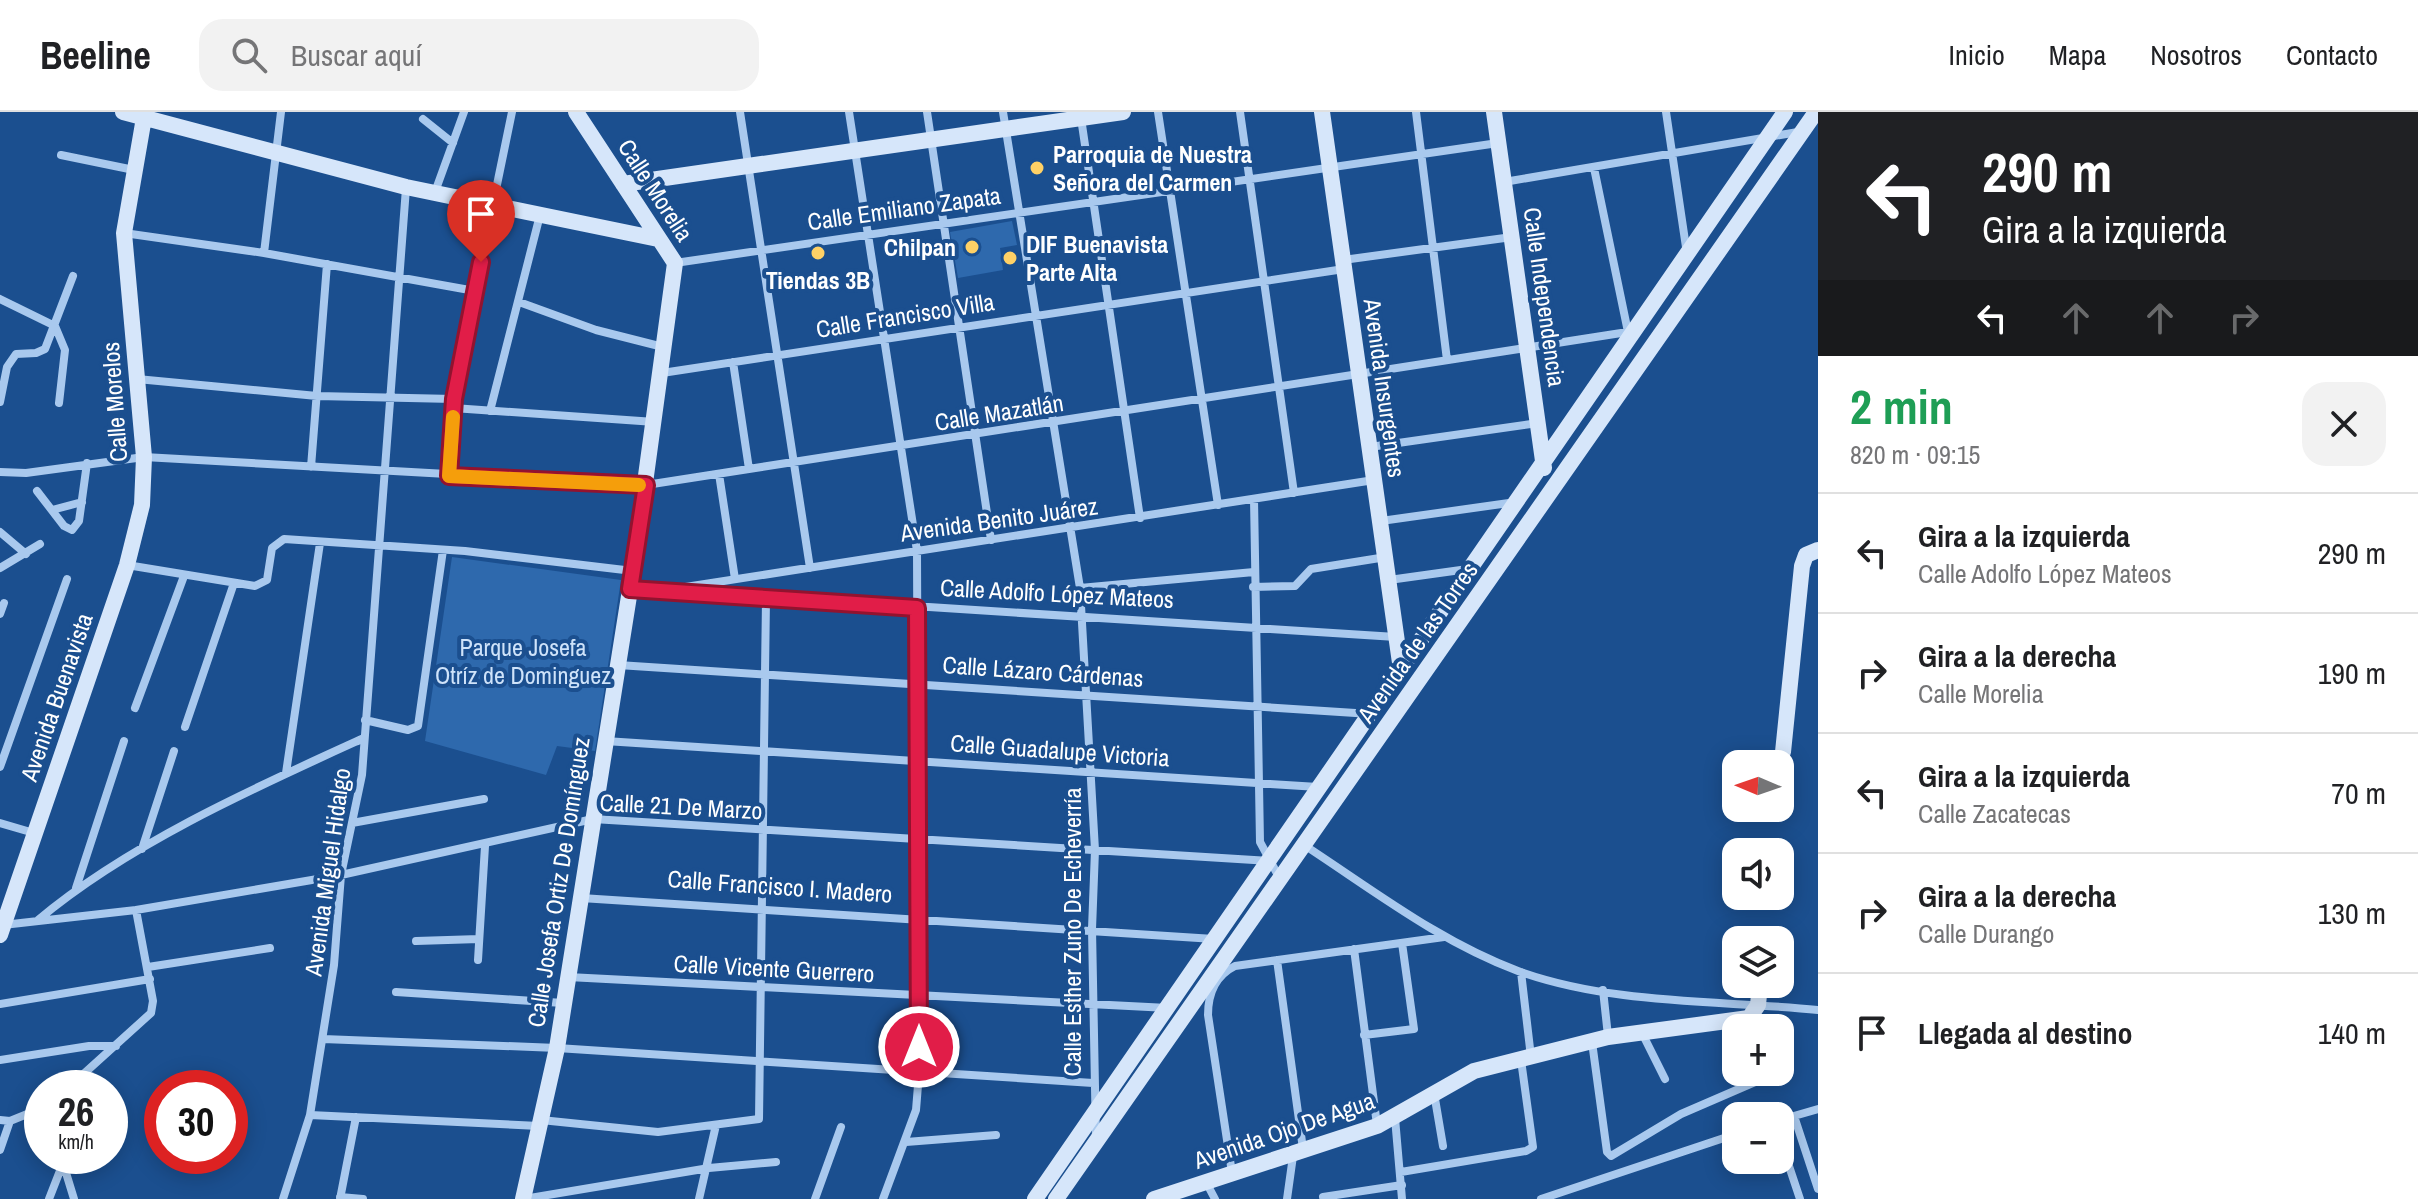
<!DOCTYPE html>
<html lang="es">
<head>
<meta charset="utf-8">
<style>
  :root { --surface:#fff; --page:#f2f2f2; --text:#202124; --muted:#757577; --line:#e0e0e0 }
  body { margin:0; font-family:"Archivo Narrow",sans-serif; background:var(--page); color:var(--text); height:100vh; display:flex; flex-direction:column; font-size:30px; white-space:nowrap }
  * { box-sizing:border-box; margin:0 }
  p { font-size:26px; color:var(--muted) }
  .icon { flex:none; width:44px; height:44px; fill:none; stroke:currentColor; stroke-width:2; stroke-linecap:round; stroke-linejoin:round }
  .map { position:relative; flex:1; overflow:hidden }
  .sheet { display:flex; flex-direction:column; background:var(--surface); width:600px }
  .sheet>* { flex:none }
  .hud { background:#202124; color:#fff; overflow:hidden }
  .needle { width:52px; rotate:272deg }
  .tools { position:absolute; left:1722px; top:638px; display:grid; gap:16px }
  .tools a { display:grid; place-items:center; width:72px; height:72px; border-radius:16px; background:var(--surface); box-shadow:0 4px 20px #0003; font-size:40px }
  .speed { position:absolute; left:24px; top:958px; display:flex; gap:16px; font-size:40px; font-weight:700; text-align:center }
  .speed>* { display:grid; place-content:center; width:104px; height:104px; border-radius:50%; background:var(--surface); box-shadow:0 4px 20px #0003; line-height:1 }
  .speed small { font-size:20px; font-weight:400 }
  .speed .limit { border:12px solid #d22; background:#fff; color:#111 }
  .pin { position:absolute; display:grid; place-items:center; width:68px; height:68px; color:#fff; margin:-82px -34px; border-radius:50% 50% 50% 0; rotate:-45deg; box-shadow:0 0 8px #0007 }
  .pin .icon { rotate:45deg }
  .me { position:absolute; width:88px; margin:-44px; rotate:0deg; stroke-linejoin:round; filter:drop-shadow(0 0 6px #0008) }
  .turn { display:flex; align-items:center; gap:28px; height:168px; padding:0 32px; font-size:36px }
  .turn .icon { width:104px; height:104px; stroke-width:2.5 }
  .turn b { display:block; font-size:56px; line-height:68px }
  .lanes { display:flex; align-items:center; height:76px; padding:0 32px; background:#0003; justify-content:center; gap:40px; direction:ltr }
  .lanes .off { opacity:.35 }
  .round { display:grid; place-items:center; flex:none; width:84px; height:84px; border-radius:24px; background:var(--page) }
  .overview { display:flex; align-items:center; justify-content:space-between; height:136px; padding:0 32px }
  h1 { font-size:48px; font-weight:700; line-height:60px; color:#1e9e55 }
  ul { padding:0; list-style:none }
  li { display:flex; align-items:center; gap:24px; height:120px; padding:0 32px; border-top:2px solid var(--line) }
  li div { flex:1 }
  li b { display:block; font-size:30px }
  li em { font-style:normal }
  header { display:flex; align-items:center; gap:48px; box-sizing:border-box; height:112px; padding:0 40px; background:var(--surface); border-bottom:2px solid var(--line) }
  header strong { font-size:38px }
  nav { display:flex; gap:44px; margin-inline-start:auto; font-size:28px }
  .search { width:560px; height:72px; background:var(--page); display:flex; align-items:center; gap:20px; box-sizing:border-box; padding:0 28px; border-radius:24px; color:var(--muted); font-size:30px }
  main { display:flex; flex:1; min-height:0 }
  .map>svg:first-child { display:block }
  .green { fill:#2e69ad }
  .lines { fill:none; stroke-linecap:round; stroke-linejoin:round }
  .street { stroke:#a9c9ee; stroke-width:8 }
  .secondary { stroke:#d6e6fa; stroke-width:16 }
  .route-casing { stroke:#92132f; stroke-width:20 }
  .route { stroke:#e11d48; stroke-width:14 }
  .slow { stroke:#f59e0b; stroke-width:14 }
  .poi-dot { fill:#ffd166; stroke:#1b4f8f; stroke-width:3 }
  .labels { text-anchor:middle; dominant-baseline:central; stroke-width:8; stroke-linejoin:round; paint-order:stroke }
  .poi-label { font-size:24px; font-weight:bold; fill:#fff; stroke:#1b4f8f; text-anchor:start }
  .street-label { font-size:24px; fill:#fff; stroke:#1b4f8f }
  .park-label { font-size:24px; fill:#cfe3fa; stroke:#1b4f8f }
</style>
</head>
<body>
<header>
<strong>Beeline</strong>
<div class="search"><svg class="icon" aria-label="search" viewBox="0 0 24 24"><circle cx="10" cy="10" r="6"/><path d="M15 15l6 6"/></svg>Buscar aquí</div>
<nav><a>Inicio</a><a>Mapa</a><a>Nosotros</a><a>Contacto</a></nav>
</header>
<main>
<div class="map">
<svg width="1818" height="1087" viewBox="0 0 1818 1087">
  <rect width="100%" height="100%" fill="#1b4f8f"/>
  <!-- green -->
  <path class="green" d="M1012,109L1017,133L1000,136L1003,158L958,166L950,120Z
    M452,445L621,468L595,639L557,634L546,663L425,629Z"/>
  <g class="lines">
    <!-- street -->
    <path class="street" d="M740,0L810,456
      M849,0L917,439L919,961L916,998L883,1087
      M927,0L991,428
      M1003,0L1080,476L1095,738L1092,817L1096,1028
      M1158,0L1218,393
      M1240,0L1294,381
      M1416,0L1447,248
      M1666,0L1687,142
      M1081,6L1140,406
      M423,7L453,31
      M61,43L134,58
      M1594,56L1628,220
      M1504,70L1798,20
      M435,80L464,0
      M124,121L264,141L475,179
      M264,141L281,0
      M1343,148L1512,125
      M675,151L1498,31
      M0,187L55,214L65,238L59,291
      M519,190L596,218L663,235
      M733,250L749,357
      M662,261L1344,157
      M137,267L317,284L454,287
      M0,290L7,255L16,242L36,241L45,237L73,164
      M453,296L655,310
      M490,299L540,103
      M1370,335L1538,311
      M311,355L327,152
      M0,360L26,361L144,345L646,373L1634,219
      M719,362L735,467
      M449,364L461,247L512,0
      M37,379L64,414L72,418L79,409L87,351
      M1254,387L1260,730L1280,767
      M52,398L82,390
      M1381,409L1516,390
      M0,420L26,442
      M127,453L255,474L267,468L272,436L284,427L465,439L633,459
      M0,456L40,432
      M1389,468L1468,457
      M1253,475L1295,474L1311,457L1386,445
      M1080,476L1254,460
      M631,477L666,478L1374,368
      M679,479L1396,525
      M0,502L4,491
      M618,553L1371,602
      M135,596L184,464
      M365,608L408,618L418,614L443,438
      M185,615L234,471
      M605,629L1318,675
      M0,655L67,467
      M286,661L320,431
      M0,711L34,721
      M352,711L484,687
      M1304,733C1373,778 1440,830 1518,859C1612,893 1720,888 1818,898
      M142,737L174,639
      M76,776L124,629
      M581,786L1214,827
      M38,808C128,732 256,675 364,626
      M3,813L136,798L341,763L593,707L1270,749
      M416,829L479,827
      M1354,837L1377,1013
      M478,848L485,734
      M1277,848L1303,1037
      M148,855L270,836
      M1521,860L1531,945
      M568,865L1168,896
      M1603,878L1608,924
      M396,880L563,891
      M0,892L150,867
      M1642,921L1665,967
      M1364,923L1414,917L1402,831
      M323,927L557,936L1093,971
      M1592,930L1607,1040L1611,1044L1681,1002L1762,967L1760,960
      M0,948L89,934H116
      M68,976L151,901L153,889L136,798
      M1434,981L1443,1034
      M310,1003L539,1014
      M1794,1004L1818,1077
      M1395,1006L1402,1087
      M0,1008L10,1009L42,996
      M541,1008L658,1020L759,1007L766,487
      M1780,1008L1818,997
      M1780,1027L1800,1087
      M906,1030L996,1023
      M0,1038L10,1009
      M63,1051L74,1087
      M1401,1060L1526,1039L1533,1035L1521,948
      M1232,1061L1208,903C1208,882 1215,864 1235,854L1444,825
      M1206,1070L1215,1087
      M340,1085L363,1087
      M1323,1085L1402,1073
      M49,1087L63,1051L61,1044
      M283,1087L310,1003L334,853L341,763L362,663L406,76
      M340,1087L356,1005
      M524,1087L709,1056L776,1050
      M699,1087L716,1013
      M815,1087L841,1015
      M1287,1087L1293,1044
      M1541,1087L1736,1022"/>
    <!-- secondary -->
    <path class="secondary" d="M123,0L406,75L658,127
      M1322,0L1401,558
      M1494,0L1544,356
      M623,72L1123,0
      M1783,640L1802,454L1806,443L1818,438
      M0,823L127,453L142,393L144,345L124,121L145,0
      M523,1087L557,936L633,459L675,151L576,0
      M1035,1087L1785,0
      M1056,1087L1816,0
      M1154,1087L1377,1014L1474,959L1608,925L1749,906L1758,893L1760,872"/>
  </g>
  <g class="lines">
    <defs>
      <path id="route" d="M481,150L454,287L449,364L646,373L630,477L917,496L919,935"/>
    </defs>
    <!-- route casing -->
    <use href="#route" class="route-casing"/>
    <!-- route -->
    <use href="#route" class="route"/>
    <!-- slow -->
    <path class="slow" d="M453,305L449,364L639,373"/>
  </g>
  <!-- markers -->
  <g class="poi-dot">
    <circle cx="1037" cy="56" r="8"/>
    <circle cx="972" cy="135" r="8"/>
    <circle cx="818" cy="141" r="8"/>
    <circle cx="1010" cy="146" r="8"/>
  </g>
  <g class="labels">
    <!-- poi labels -->
    <g class="poi-label">
      <text x="1053" y="42">Parroquia de Nuestra<tspan x="1053" dy="28">Señora del Carmen</tspan></text>
      <text x="1026" y="132">DIF Buenavista<tspan x="1026" dy="28">Parte Alta</tspan></text>
      <text x="956" y="135" text-anchor="end">Chilpan</text>
      <text x="818" y="168" text-anchor="middle">Tiendas 3B</text>
    </g>
    <!-- street labels -->
    <g class="street-label">
      <text transform="translate(656 78) rotate(57)">Calle Morelia</text>
      <text transform="translate(904 96) rotate(-8)">Calle Emiliano Zapata</text>
      <text transform="translate(1545 185) rotate(82)">Calle Independencia</text>
      <text transform="translate(905 203) rotate(-9)">Calle Francisco Villa</text>
      <text transform="translate(1385 276) rotate(82)">Avenida Insurgentes</text>
      <text transform="translate(114 290) rotate(-94)">Calle Morelos</text>
      <text transform="translate(999 300) rotate(-9)">Calle Mazatlán</text>
      <text transform="translate(999 407) rotate(-8)">Avenida Benito Juárez</text>
      <text transform="translate(1057 481) rotate(3)">Calle Adolfo López Mateos</text>
      <text transform="translate(1417 530) rotate(-55)">Avenida de las Torres</text>
      <text transform="translate(1043 559) rotate(4)">Calle Lázaro Cárdenas</text>
      <text transform="translate(56 585) rotate(-71)">Avenida Buenavista</text>
      <text transform="translate(1060 638) rotate(4)">Calle Guadalupe Victoria</text>
      <text transform="translate(681 694) rotate(3)">Calle 21 De Marzo</text>
      <text transform="translate(327 760) rotate(-82)">Avenida Miguel Hidalgo</text>
      <text transform="translate(558 770) rotate(-81)">Calle Josefa Ortiz De Domínguez</text>
      <text transform="translate(780 774) rotate(4)">Calle Francisco I. Madero</text>
      <text transform="translate(1072 820) rotate(-90)">Calle Esther Zuno De Echeverría</text>
      <text transform="translate(774 856) rotate(3)">Calle Vicente Guerrero</text>
      <text transform="translate(1284 1018) rotate(-19)">Avenida Ojo De Agua</text>
    </g>
    <!-- park labels -->
    <g class="park-label">
      <text x="523" y="535">Parque Josefa<tspan x="523" dy="28">Otríz de Dominguez</tspan></text>
    </g>
  </g>
</svg>
<div class="tools">
<a><svg class="needle" viewBox="-14 -14 28 28"><path d="M0-13l5 13h-10z" fill="#e53935"/><path d="M0 13l5-13h-10z" fill="#757577"/></svg></a>
<a><svg class="icon" aria-label="sound" viewBox="0 0 24 24"><path d="M4 9h4l5-4v14l-5-4H4zM17 9q2 3 0 6"/></svg></a>
<a><svg class="icon" aria-label="layers" viewBox="0 0 24 24"><path d="M12 4l9 5-9 5-9-5zM3 14l9 5 9-5"/></svg></a>
<a>+</a>
<a>−</a>
</div>
<div class="speed"><div>26<small>km/h</small></div><div class="limit">30</div></div>
<div class="pin" style="left:481px;top:150px;background:#d93025"><svg class="icon" aria-label="arrive" viewBox="0 0 24 24"><path d="M6 21V4h12l-3 4 3 4H6"/></svg></div>
<svg class="me" style="left:919px;top:935px" viewBox="-20 -20 40 40"><circle r="17" fill="#e11d48" stroke="#fff" stroke-width="3"/><path d="M0-11L8 9 0 5-8 9z" fill="#fff"/></svg>
</div>
<section class="sheet">
<div class="hud">
<div class="turn"><svg class="icon" aria-label="left" viewBox="0 0 24 24"><path d="M17 20v-9H6M10 6l-5 5 5 5"/></svg><div><b>290 m</b>Gira a la izquierda</div></div>
<div class="lanes"><svg class="icon" aria-label="left" viewBox="0 0 24 24"><path d="M17 20v-9H6M10 6l-5 5 5 5"/></svg><svg class="icon off" aria-label="ahead" viewBox="0 0 24 24"><path d="M12 20V5M6 11l6-6 6 6"/></svg><svg class="icon off" aria-label="ahead" viewBox="0 0 24 24"><path d="M12 20V5M6 11l6-6 6 6"/></svg><svg class="icon off" aria-label="right" viewBox="0 0 24 24"><path d="M7 20v-9h11M14 6l5 5-5 5"/></svg></div>
</div>
<div class="overview"><div><h1>2 min</h1><p>820 m · 09:15</p></div><a class="round"><svg class="icon" aria-label="close" viewBox="0 0 24 24"><path d="M6 6l12 12M18 6L6 18"/></svg></a></div>
<ul>
<li><svg class="icon" aria-label="left" viewBox="0 0 24 24"><path d="M17 20v-9H6M10 6l-5 5 5 5"/></svg><div><b>Gira a la izquierda</b><p>Calle Adolfo López Mateos</p></div><em>290 m</em></li>
<li><svg class="icon" aria-label="right" viewBox="0 0 24 24"><path d="M7 20v-9h11M14 6l5 5-5 5"/></svg><div><b>Gira a la derecha</b><p>Calle Morelia</p></div><em>190 m</em></li>
<li><svg class="icon" aria-label="left" viewBox="0 0 24 24"><path d="M17 20v-9H6M10 6l-5 5 5 5"/></svg><div><b>Gira a la izquierda</b><p>Calle Zacatecas</p></div><em>70 m</em></li>
<li><svg class="icon" aria-label="right" viewBox="0 0 24 24"><path d="M7 20v-9h11M14 6l5 5-5 5"/></svg><div><b>Gira a la derecha</b><p>Calle Durango</p></div><em>130 m</em></li>
<li><svg class="icon" aria-label="arrive" viewBox="0 0 24 24"><path d="M6 21V4h12l-3 4 3 4H6"/></svg><div><b>Llegada al destino</b></div><em>140 m</em></li>
</ul>
</section>
</main>
</body>
</html>
